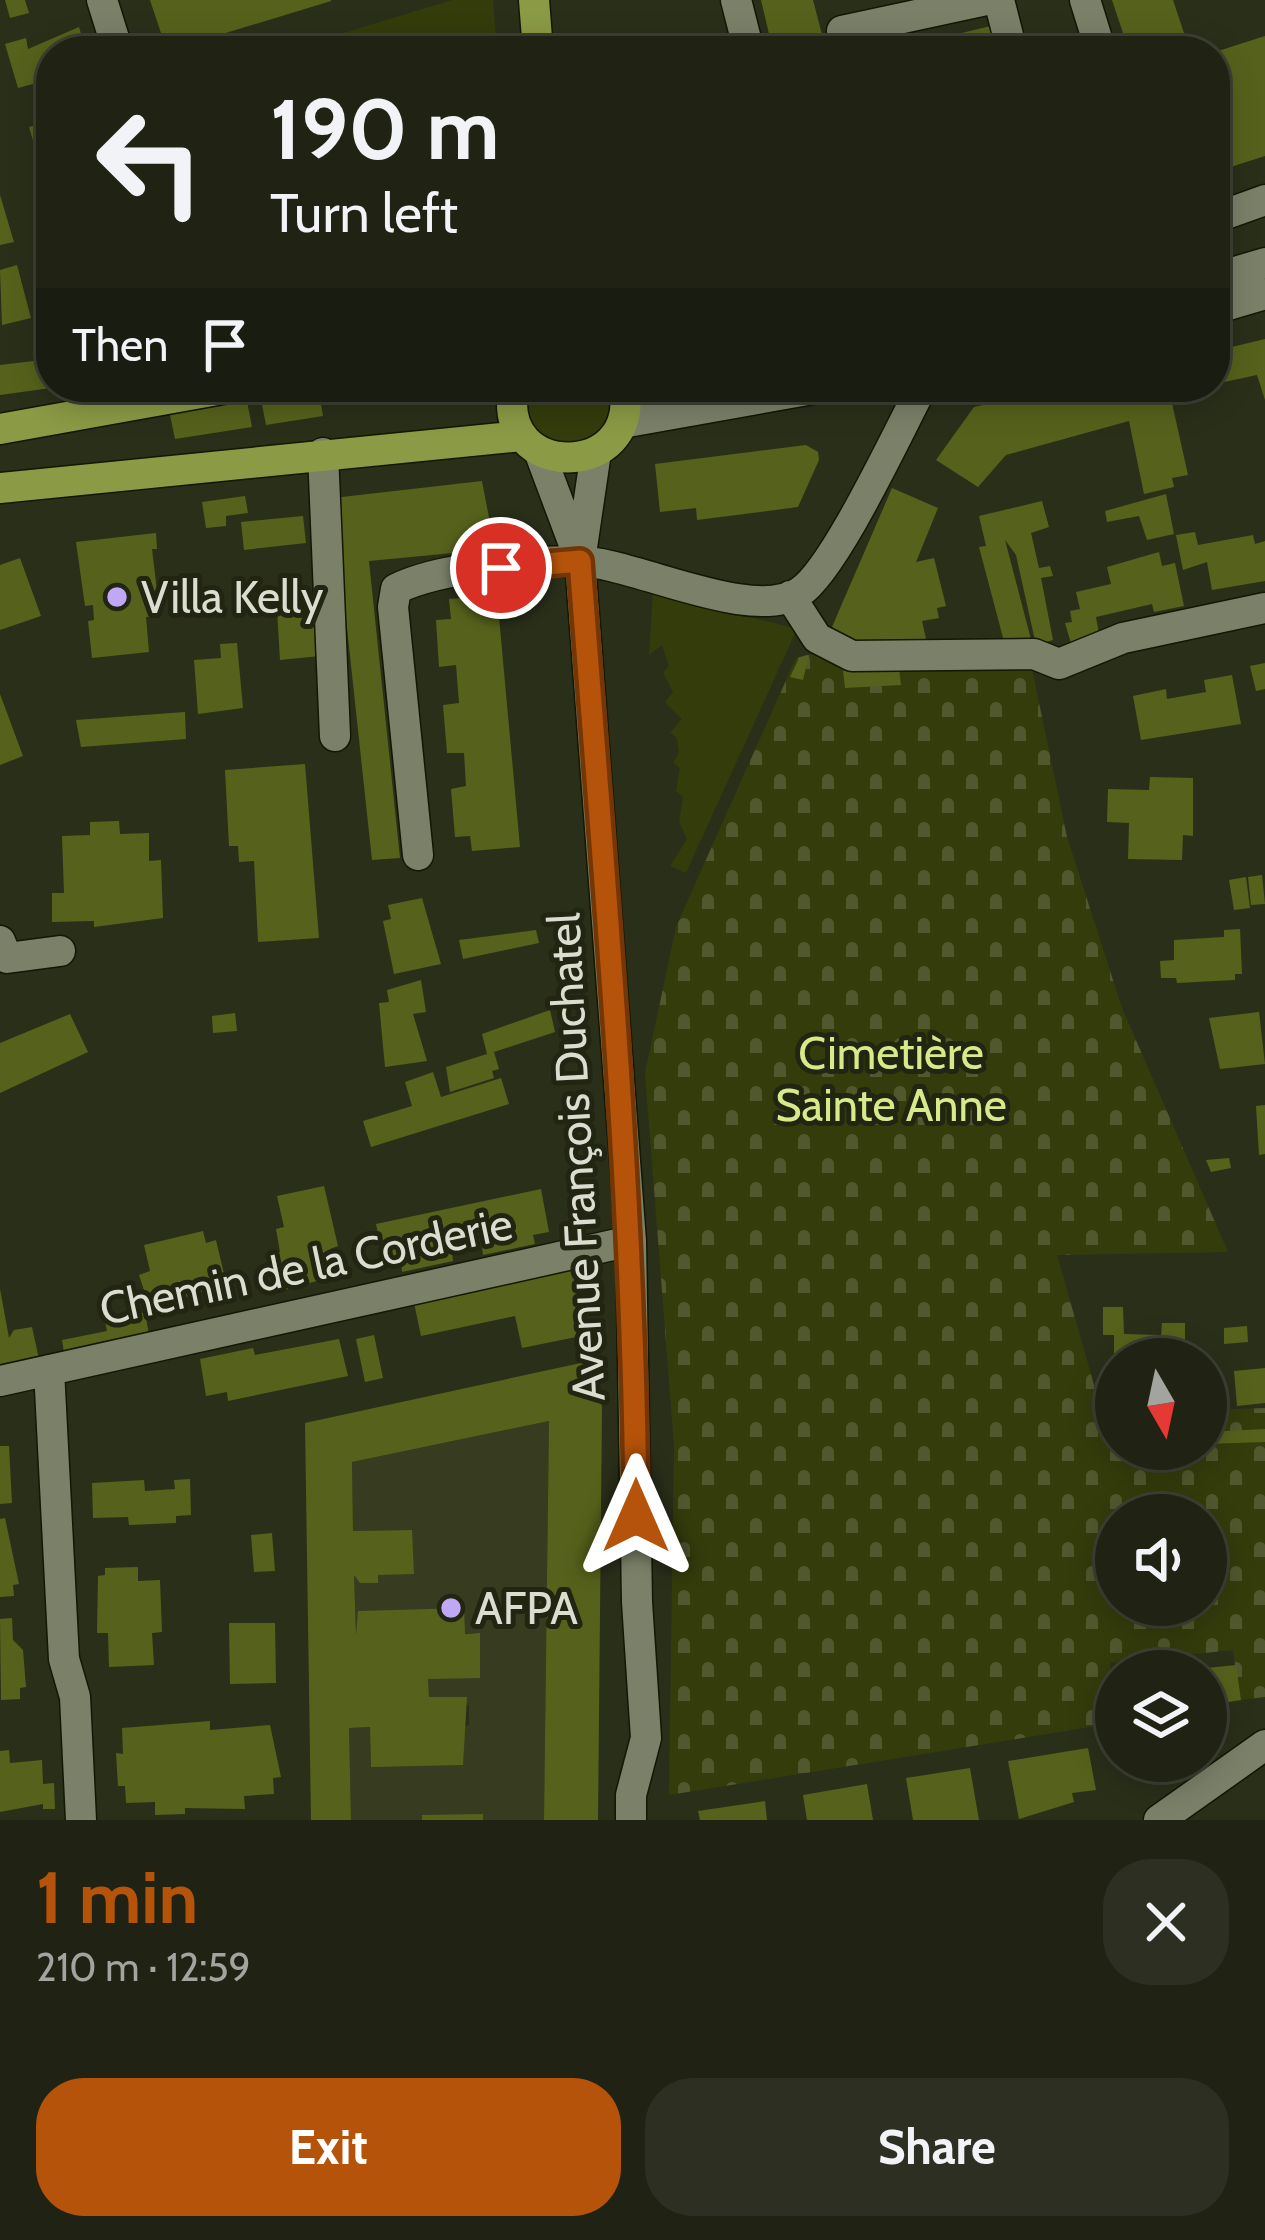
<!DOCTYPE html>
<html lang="en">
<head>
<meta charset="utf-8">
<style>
  :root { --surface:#202314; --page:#2d2f22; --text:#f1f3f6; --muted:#a2a4a0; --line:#3d4034; --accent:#b45309 }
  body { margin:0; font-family:Cabin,sans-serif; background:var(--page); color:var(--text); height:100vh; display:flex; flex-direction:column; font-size:45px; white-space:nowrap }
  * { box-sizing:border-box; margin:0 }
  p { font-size:39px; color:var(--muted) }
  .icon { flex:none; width:66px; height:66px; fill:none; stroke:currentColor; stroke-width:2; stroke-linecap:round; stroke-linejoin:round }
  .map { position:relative; height:1820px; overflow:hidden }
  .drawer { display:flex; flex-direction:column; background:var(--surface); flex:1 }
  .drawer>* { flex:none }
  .hud { position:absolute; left:36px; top:36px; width:1194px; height:366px; border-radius:48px; box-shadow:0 6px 30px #0003,0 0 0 3px var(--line); background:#202314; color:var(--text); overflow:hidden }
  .needle { width:78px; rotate:171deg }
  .fabs { position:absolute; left:1095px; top:1338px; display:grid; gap:24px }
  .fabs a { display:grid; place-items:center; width:132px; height:132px; border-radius:50%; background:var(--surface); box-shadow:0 6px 30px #0003,0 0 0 3px var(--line); font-size:60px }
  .pin { position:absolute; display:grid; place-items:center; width:102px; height:102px; color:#fff; margin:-51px; border:6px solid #fff; border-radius:50%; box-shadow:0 3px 12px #0007 }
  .me { position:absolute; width:132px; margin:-66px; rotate:0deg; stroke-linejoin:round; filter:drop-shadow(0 0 9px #0008) }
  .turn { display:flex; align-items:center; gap:42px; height:252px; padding:0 36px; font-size:54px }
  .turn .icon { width:156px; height:156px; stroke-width:2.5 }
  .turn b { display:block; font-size:84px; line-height:102px }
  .then { display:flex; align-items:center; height:114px; padding:0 36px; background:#0003; gap:24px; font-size:45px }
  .round { display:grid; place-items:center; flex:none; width:126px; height:126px; border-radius:48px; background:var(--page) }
  .overview { display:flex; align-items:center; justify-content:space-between; height:204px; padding:0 36px }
  h1 { font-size:72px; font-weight:800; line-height:90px; color:var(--accent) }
  .cta { display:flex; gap:24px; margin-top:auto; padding:24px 36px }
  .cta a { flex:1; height:138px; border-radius:48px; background:var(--accent); color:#fff; font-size:48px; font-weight:800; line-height:138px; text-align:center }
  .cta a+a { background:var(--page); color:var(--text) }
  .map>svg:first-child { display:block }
  .built { fill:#373c21 }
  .green { fill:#343c0c }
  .cemetery { fill:url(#cemetery-stones); fill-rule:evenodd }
  .building { fill:#56621b }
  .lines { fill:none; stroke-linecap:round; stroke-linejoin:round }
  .minor-casing { stroke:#131704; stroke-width:33 }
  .major-casing { stroke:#131704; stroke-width:33 }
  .minor { stroke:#7b8169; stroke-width:30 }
  .major { stroke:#8b9a45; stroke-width:30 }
  .route-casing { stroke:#753606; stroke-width:30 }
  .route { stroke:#b45309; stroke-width:21 }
  .poi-dot { fill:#c0a8f4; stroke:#212511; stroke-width:4.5 }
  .labels { text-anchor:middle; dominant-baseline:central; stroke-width:10; stroke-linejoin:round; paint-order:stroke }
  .poi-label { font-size:45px; fill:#daddd0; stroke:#212511; text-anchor:start }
  .park-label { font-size:45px; fill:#d7ea89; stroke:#212511 }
  .street-label { font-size:45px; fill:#daddd0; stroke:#212511 }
</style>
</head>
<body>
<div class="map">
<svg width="1265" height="1820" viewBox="0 0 1265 1820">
  <defs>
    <pattern id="cemetery-stones" width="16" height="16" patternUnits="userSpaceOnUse" patternTransform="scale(3)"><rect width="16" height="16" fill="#343c0c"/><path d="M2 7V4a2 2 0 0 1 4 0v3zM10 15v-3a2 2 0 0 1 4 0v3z" fill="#51582e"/></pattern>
  </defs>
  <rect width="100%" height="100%" fill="#2a2f1a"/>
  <!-- built -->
  <path class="built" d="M549,1421L544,1820H351L349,1728L370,1727L371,1767L469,1725V1705L429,1697L428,1679L480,1677L479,1633L356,1636L354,1575L361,1583H377L378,1575L414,1573L411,1530L353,1531L352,1462Z"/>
  <!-- green -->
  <path class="green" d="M452,0H493L497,51H284Z
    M514,387H624L612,440L539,451Z
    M653,592L797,629L686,873L670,866L687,839L679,822L683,797L676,791L680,768L673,763L679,753L677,738L670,733L682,719L665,702L673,692L663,672L669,666L662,645L649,655Z"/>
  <!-- cemetery -->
  <path class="cemetery" d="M833,648L847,671L880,665L1032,669L1067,837L1122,1008L1228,1252L1057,1255L1102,1413H1116V1449H1206V1410L1265,1408V1697L1240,1700L1233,1650L1110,1663L1115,1723L669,1795L674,1445L645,1073L676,927L796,658ZM1116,1515H1206V1605H1116Z"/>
  <!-- building -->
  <path class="building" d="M5,0H25L29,13L10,18Z
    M150,0H331V1L167,51Z
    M761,0H813L825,46L773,51Z
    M1112,0H1173L1190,51H1129Z
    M995,25L1000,51H895V49Z
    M79,27L86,51H51V79L18,88L5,44L26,38L28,49Z
    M1265,36V156L1215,172V52Z
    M51,121V176L44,178L29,127Z
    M0,195L14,242L0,245Z
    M17,265L31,318L2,325L0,270Z
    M51,317V388L0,395V365L42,360L33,323Z
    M1265,339V400L1257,375L1215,384V351Z
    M64,387H108L109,393L66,398Z
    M318,387L323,416L266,425L260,394Z
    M1064,387H1192L1170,394L1188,475L1172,478L1174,487L1144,494L1129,421L1006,455L978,487L936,460L974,407Z
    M246,396L252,427L175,439L169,410Z
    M806,445L818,452L819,460L798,507L697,520L696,508L660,512L655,464Z
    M482,481L495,549L369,561L400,858L372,860L333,498Z
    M892,488L938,508L916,562L934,558L946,606L937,608L939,618L922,621L926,639L863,649L832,627Z
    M1166,494L1174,534L1147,540L1139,516L1107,522L1105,511Z
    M245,496L248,513L226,516V526L206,528L202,502Z
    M1042,501L1049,527L1031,533L1039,568L1050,566L1053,576L1041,578L1053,640L1036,645L1016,555L1005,540L1033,647L1006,649L979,547L986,546L979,516Z
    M303,516L306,543L244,550L241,522Z
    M1195,532L1198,545L1253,535L1255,544L1265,541V581L1212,590L1207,562L1183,570L1176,535Z
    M156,533L157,549H152L160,616L146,617L149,652L92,658L88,621L94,620L93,605L85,606L76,542Z
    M1159,552L1162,566L1175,563L1184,606L1154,612L1152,604L1096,617L1100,640L1073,650L1065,623L1072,622L1070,611L1080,609L1076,592L1111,584L1107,567Z
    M20,558L41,616L0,630V565Z
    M497,595L520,847L472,851L470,836L455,837L451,789L466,786L464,753H447L443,705L459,703L456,665L439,667L436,620L451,619L449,599Z
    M314,606L320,656L280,660L277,610Z
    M237,643L243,708L198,714L194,660L221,658L220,644Z
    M809,655L803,680L790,677L799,658Z
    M1265,663V689L1256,691L1250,666Z
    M899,669L901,685L845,688L843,670Z
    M1232,675L1241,724L1141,740L1133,696L1166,689L1167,699L1206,692L1204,680Z
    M0,694L23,756L0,765Z
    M185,712L186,739L81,747L76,720Z
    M305,764L319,938L258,942L254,861L239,862L238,846H229L225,770Z
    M1150,777L1193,778V836L1183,835L1182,860L1128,859L1129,823L1107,822L1108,789L1149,790Z
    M119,821L120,834L149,833V861L161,860L163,918L94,927V921L52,922V893H64L62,836L90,835V822Z
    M1262,875L1265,904L1251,905L1248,877Z
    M1246,877L1250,908L1234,910L1229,880Z
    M422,898L441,964L394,974L383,921L391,919L388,905Z
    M1240,929L1242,974H1235V980L1177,983L1176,978H1161L1160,961L1174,960V940L1224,937V930Z
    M536,930L539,943L463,959L459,940Z
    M421,980L426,1012L413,1014L427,1061L385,1067L379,1003L389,1002L387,990Z
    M550,1010L555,1032L494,1052L499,1069L492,1071L494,1078L450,1092L446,1067L487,1054L482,1034Z
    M1259,1012L1265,1064L1220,1069L1209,1018Z
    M235,1013L237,1031L213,1033L212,1016Z
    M70,1014L88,1052L0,1093V1043Z
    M433,1072L441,1097L501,1078L509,1104L371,1147L363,1121L412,1106L405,1082Z
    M1265,1105V1154L1259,1155L1256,1106Z
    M1229,1158L1231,1168L1211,1172L1206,1160Z
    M324,1186L338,1246L330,1249L335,1276L276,1292L267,1254L280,1252L276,1229L284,1227L277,1196Z
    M541,1189L549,1232L533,1235L535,1244L483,1255L482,1247L452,1253L453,1261L402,1272L401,1263L385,1266L376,1224Z
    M203,1231L206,1243L216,1240L225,1278L215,1280L217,1287L150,1309L139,1275L150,1271L144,1245Z
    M577,1264L586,1335L522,1348L515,1316L421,1336L413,1298Z
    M0,1289L9,1338L14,1330L32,1327L39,1359L0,1368Z
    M1103,1307H1123L1124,1334L1161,1335L1162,1323H1185V1357L1114,1359V1335H1103Z
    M145,1312L149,1335L64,1353L62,1340L107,1331L105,1321Z
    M1247,1326L1248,1342L1224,1344V1328Z
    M374,1335L383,1378L365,1382L356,1339Z
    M339,1339L348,1376L228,1401L227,1392L206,1396L200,1359L253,1348L255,1355Z
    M590,1361L602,1407L598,1820H544L549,1421L352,1462L353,1531L412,1530L414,1574L378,1575V1583H360L354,1575L356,1636L358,1611L464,1608L465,1634L480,1633V1678L428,1679L429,1697H467L463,1765L371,1767L370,1727L349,1728L351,1820H311L305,1423Z
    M1265,1368V1403L1237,1406L1234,1371Z
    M1265,1429V1442L1206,1444V1432Z
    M0,1446H9L12,1503L0,1504Z
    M190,1479L191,1515L176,1516V1523L129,1525L128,1517L93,1518L92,1483L144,1480L145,1491L175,1489L174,1480Z
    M5,1518L19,1584L13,1585L14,1596L0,1597V1519Z
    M272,1533L275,1571L254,1572L251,1535Z
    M138,1567V1581L160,1580L162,1632L152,1633L154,1665L109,1667L108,1633H97L98,1576L105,1575V1568Z
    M12,1618L13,1640L23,1650L26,1687L20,1688V1699L1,1700L0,1619Z
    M229,1623H275L276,1683L230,1684Z
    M1236,1665L1241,1700L1206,1706V1668Z
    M210,1721V1730L270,1725L281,1777L273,1778L274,1794L244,1796L245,1809L185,1808V1814L155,1815V1802L126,1803L125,1786H118L116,1753L123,1754L122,1728Z
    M1088,1748L1096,1790L1072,1793L1074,1802L1019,1819L1008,1761Z
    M9,1750L10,1763L42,1760L43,1784L54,1783L55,1809H43V1804L0,1812V1751Z
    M970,1768L979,1820H913L906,1778Z
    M867,1784L873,1820H807L803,1795Z
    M765,1801L767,1820H700L698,1811Z
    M483,1814V1820H422V1815Z"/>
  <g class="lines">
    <defs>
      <path id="minor" d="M102,0L118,51
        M736,0L749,51
        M999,0L1012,51
        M1085,0L1099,45
        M842,31L986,0
        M1215,218L1265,200
        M1215,278L1265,263
        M1215,309L1265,294
        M622,423L824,387
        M539,451L578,555
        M596,452L580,561L631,1241L637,1602L646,1738L631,1795V1820
        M323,453L335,736
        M790,596L817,638L852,656L1034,654L1059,664L1123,638L1265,608
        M418,855L393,607L396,589C440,567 526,561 577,561C634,562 752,624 800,592C835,569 899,430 922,387
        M0,941L7,958L60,951
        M49,1370L64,1659L75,1697L81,1820
        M0,1381L631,1241
        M1159,1820L1265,1745"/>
      <path id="major" d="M534,0L538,51
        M514,387C494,481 642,481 624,387
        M0,429L234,387
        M0,488L522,436"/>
    </defs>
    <!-- minor casing -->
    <use href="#minor" class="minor-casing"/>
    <!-- major casing -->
    <use href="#major" class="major-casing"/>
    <!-- minor -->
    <use href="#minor" class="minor"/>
    <!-- major -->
    <use href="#major" class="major"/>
  </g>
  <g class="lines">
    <defs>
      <path id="route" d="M501,568L580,561C604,879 634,1196 636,1516"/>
    </defs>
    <!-- route casing -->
    <use href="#route" class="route-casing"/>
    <!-- route -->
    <use href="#route" class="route"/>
  </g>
  <!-- markers -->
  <g class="poi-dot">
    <circle cx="117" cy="597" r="12"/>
    <circle cx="451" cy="1608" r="12"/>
  </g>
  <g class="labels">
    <!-- poi labels -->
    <g class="poi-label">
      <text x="141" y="597">Villa Kelly</text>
      <text x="475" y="1608">AFPA</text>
    </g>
    <!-- park labels -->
    <g class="park-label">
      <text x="891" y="1053">Cimetière<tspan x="891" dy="52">Sainte Anne</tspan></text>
    </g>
    <!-- street labels -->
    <g class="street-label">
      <text transform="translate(576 1157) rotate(-93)">Avenue François Duchatel</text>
      <text transform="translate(306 1266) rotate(-12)">Chemin de la Corderie</text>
    </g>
  </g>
</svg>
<div class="fabs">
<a><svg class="needle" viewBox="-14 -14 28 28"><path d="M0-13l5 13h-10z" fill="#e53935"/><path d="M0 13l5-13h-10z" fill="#a2a4a0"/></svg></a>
<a><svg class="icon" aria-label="sound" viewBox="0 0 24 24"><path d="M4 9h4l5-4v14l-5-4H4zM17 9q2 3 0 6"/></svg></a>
<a><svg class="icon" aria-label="layers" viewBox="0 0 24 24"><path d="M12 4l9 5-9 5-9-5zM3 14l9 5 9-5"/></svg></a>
</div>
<div class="pin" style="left:501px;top:568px;background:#d93025"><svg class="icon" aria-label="arrive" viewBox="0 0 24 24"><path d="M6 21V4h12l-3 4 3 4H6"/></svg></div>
<svg class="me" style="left:636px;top:1516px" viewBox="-20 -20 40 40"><path d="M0-17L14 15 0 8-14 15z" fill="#b45309" stroke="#fff" stroke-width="4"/></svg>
<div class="hud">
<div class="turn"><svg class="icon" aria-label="left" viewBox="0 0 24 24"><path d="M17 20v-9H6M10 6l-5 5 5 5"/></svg><div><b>190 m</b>Turn left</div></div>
<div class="then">Then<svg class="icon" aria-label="arrive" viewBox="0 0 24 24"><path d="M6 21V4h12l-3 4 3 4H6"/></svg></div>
</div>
</div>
<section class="drawer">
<div class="overview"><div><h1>1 min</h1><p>210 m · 12:59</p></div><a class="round"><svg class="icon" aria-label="close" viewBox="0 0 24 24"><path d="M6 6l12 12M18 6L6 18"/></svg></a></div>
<div class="cta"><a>Exit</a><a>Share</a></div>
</section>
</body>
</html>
